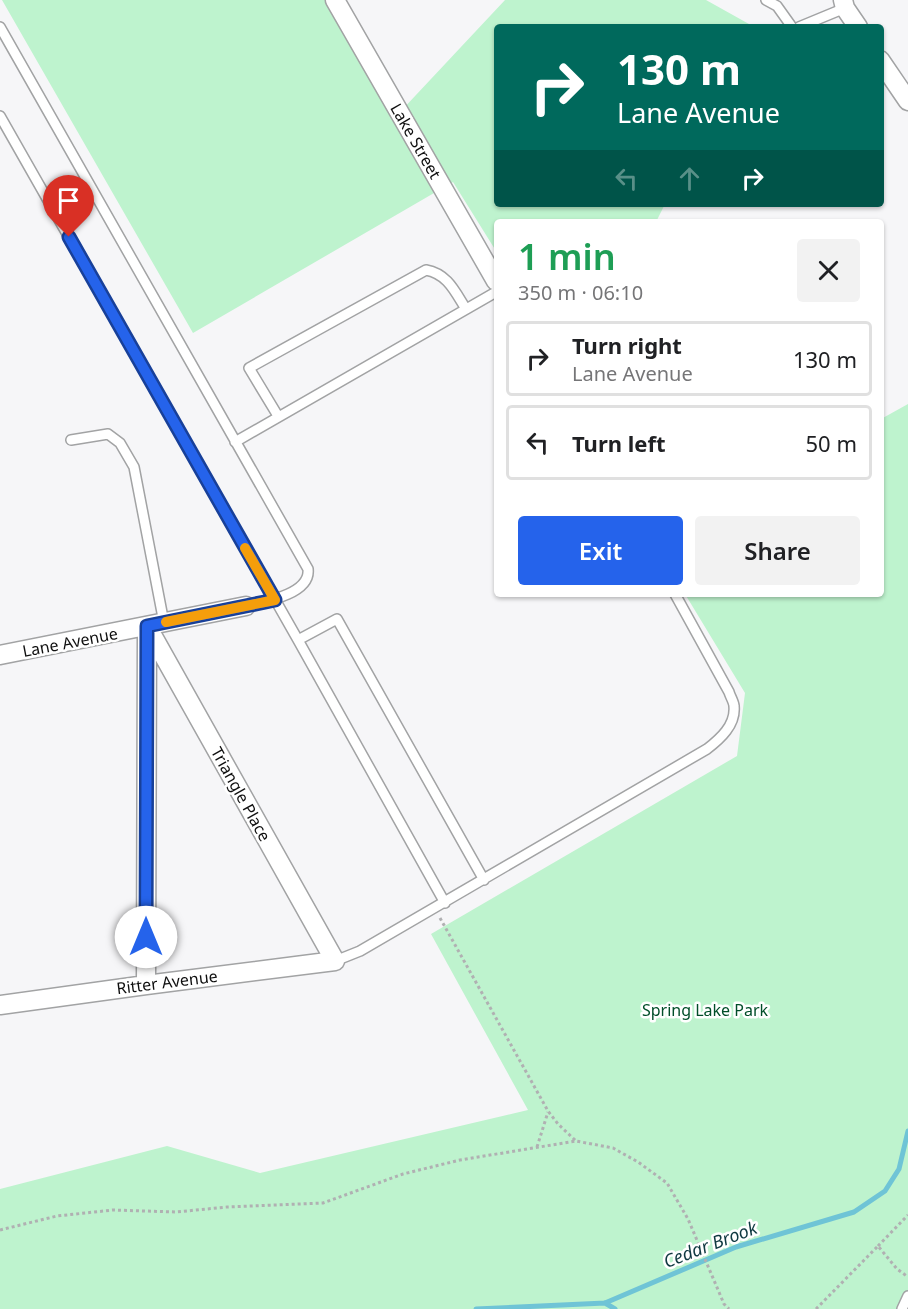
<!DOCTYPE html>
<html lang="en">
<head>
<meta charset="utf-8">
<style>
  :root { --surface:#fff; --page:#f2f2f2; --text:#202124; --muted:#757577; --line:#e0e0e0; --accent:#2563eb }
  body { margin:0; font-family:"Noto Sans",sans-serif; background:var(--page); color:var(--text); height:100vh; display:flex; flex-direction:column; font-size:22px; white-space:nowrap }
  * { box-sizing:border-box; margin:0 }
  p { font-size:20px; color:var(--muted) }
  .icon { flex:none; width:33px; height:33px; fill:none; stroke:currentColor; stroke-width:2; stroke-linecap:round; stroke-linejoin:round }
  .map { position:relative; flex:1; overflow:hidden }
  .drawer { position:absolute; left:494px; top:219px; width:390px; height:378px; display:flex; flex-direction:column; background:var(--surface); border-radius:6px; box-shadow:0 2px 4px #0004 }
  .drawer>* { flex:none }
  .guide { position:absolute; left:494px; top:24px; width:390px; height:183px; border-radius:6px; box-shadow:0 2px 4px #0004; background:#00695c; color:#fff; overflow:hidden }
  .pin { position:absolute; display:grid; place-items:center; width:51px; height:51px; color:#fff; margin:-62px -26px; border-radius:50% 50% 50% 0; rotate:-45deg; box-shadow:0 0 6px #0007 }
  .pin .icon { rotate:45deg }
  .me { position:absolute; width:66px; margin:-33px; rotate:0deg; stroke-linejoin:round; filter:drop-shadow(0 0 4px #0008) }
  .turn { display:flex; align-items:center; gap:21px; height:126px; padding:0 24px; font-size:27px }
  .turn .icon { width:78px; height:78px; stroke-width:2.5 }
  .turn b { display:block; font-size:42px; line-height:51px }
  .lanes { display:flex; align-items:center; height:57px; padding:0 24px; background:#0003; justify-content:center; gap:30px; direction:ltr }
  .lanes .off { opacity:.35 }
  .round { display:grid; place-items:center; flex:none; width:63px; height:63px; border-radius:6px; background:var(--page) }
  .summary { display:flex; align-items:center; justify-content:space-between; height:102px; padding:0 24px }
  h1 { font-size:36px; font-weight:600; line-height:45px; color:#1e9e55 }
  .cta { display:flex; gap:12px; margin-top:auto; padding:12px 24px }
  .cta a { flex:1; height:69px; border-radius:6px; background:var(--accent); color:#fff; font-size:24px; font-weight:600; line-height:69px; text-align:center }
  .cta a+a { background:var(--page); color:var(--text) }
  ul { padding:0; list-style:none }
  li { display:flex; align-items:center; gap:18px; height:75px; margin:0 12px 9px; padding:0 12px; border:3px solid var(--line); border-radius:6px }
  li div { flex:1 }
  li b { display:block; font-size:22px }
  li em { font-style:normal }
  .map>svg:first-child { display:block }
  .green { fill:#bef3ce }
  .lines { fill:none; stroke-linecap:round; stroke-linejoin:round }
  .stream { stroke:#6fc4d6; stroke-width:5 }
  .service-casing { stroke:#a2a3a4; stroke-width:12 }
  .minor-casing { stroke:#a2a3a4; stroke-width:21 }
  .path { stroke:#b0b0b2; stroke-width:3; stroke-dasharray:3 3; stroke-linecap:butt }
  .service { stroke:#fff; stroke-width:9 }
  .minor { stroke:#fff; stroke-width:18 }
  .route-casing { stroke:#184099; stroke-width:15 }
  .route { stroke:#2563eb; stroke-width:10 }
  .slow { stroke:#f59e0b; stroke-width:10 }
  .labels { text-anchor:middle; dominant-baseline:central; stroke-width:5; stroke-linejoin:round; paint-order:stroke }
  .street-label { font-size:16px; fill:#0f0f0f; stroke:#fff }
  .park-label { font-size:16px; fill:#014e29; stroke:#fff }
  .water-label { font-size:18px; font-style:italic; fill:#103941; stroke:#fff }
</style>
</head>
<body>
<div class="map">
<svg width="908" height="1309" viewBox="0 0 908 1309">
  <rect width="100%" height="100%" fill="#f6f6f8"/>
  <!-- green -->
  <path class="green" d="M2,0H337L401,111L505,0H706L749,24L748,27H496V204H665L656,222H496V251L453,182L193,333Z
    M908,404V1309H0V1189L167,1146L260,1173L528,1110L431,934L737,756L745,693L685,594H880L881,419Z"/>
  <g class="lines">
    <!-- stream -->
    <path class="stream" d="M605,1303L615,1309
      M476,1309L605,1303L736,1247L854,1212L885,1191L899,1169L908,1131"/>
    <defs>
      <path id="service" d="M766,0L777,6L792,27
        M0,27L308,569C311,594 264,602 246,606
        M799,27L845,8
        M0,116L298,640L445,903
        M278,416L249,368L426,270C448,274 455,292 466,309
        M71,440L108,434L120,443L134,467L164,623
        M235,442L496,292
        M298,640L337,619L484,880
        M335,961L360,951L707,749C720,739 736,725 734,706C734,702 730,696 729,692L675,594
        M902,1309L908,1296"/>
      <path id="minor" d="M335,0L496,281
        M843,0L845,8L858,27
        M880,60L908,101
        M0,655L246,606
        M146,985L147,629
        M0,1005L146,985L335,961L147,626"/>
    </defs>
    <!-- service casing -->
    <use href="#service" class="service-casing"/>
    <!-- minor casing -->
    <use href="#minor" class="minor-casing"/>
    <!-- path -->
    <path class="path" d="M440,918L548,1111L558,1124L576,1141
      M537,1147L548,1112
      M0,1230L57,1216L113,1210L176,1212L227,1207L323,1203L403,1174L460,1160L576,1141L613,1148L638,1162L667,1183L688,1219L724,1304L729,1309
      M878,1246L908,1215
      M816,1309L878,1246L897,1269L908,1277"/>
    <!-- service -->
    <use href="#service" class="service"/>
    <!-- minor -->
    <use href="#minor" class="minor"/>
  </g>
  <g class="lines">
    <defs>
      <path id="route" d="M69,237L275,600L147,626L146,937"/>
    </defs>
    <!-- route casing -->
    <use href="#route" class="route-casing"/>
    <!-- route -->
    <use href="#route" class="route"/>
    <!-- slow -->
    <path class="slow" d="M166,622L275,600L245,548"/>
  </g>
  <g class="labels">
    <!-- street labels -->
    <g class="street-label">
      <text transform="translate(416 141) rotate(60)">Lake Street</text>
      <text transform="translate(70 642) rotate(-11)">Lane Avenue</text>
      <text transform="translate(241 794) rotate(61)">Triangle Place</text>
      <text transform="translate(167 982) rotate(-7)">Ritter Avenue</text>
    </g>
    <!-- park labels -->
    <g class="park-label">
      <text x="705" y="1010">Spring Lake Park</text>
    </g>
    <!-- water labels -->
    <g class="water-label">
      <text transform="translate(710 1244) rotate(-21)">Cedar Brook</text>
    </g>
  </g>
</svg>
<div class="pin" style="left:69px;top:237px;background:#d93025"><svg class="icon" aria-label="arrive" viewBox="0 0 24 24"><path d="M6 21V4h12l-3 4 3 4H6"/></svg></div>
<svg class="me" style="left:146px;top:937px" viewBox="-20 -20 40 40"><circle r="19" fill="#fff"/><path d="M0-13L10 11 0 6-10 11z" fill="#2563eb"/></svg>
<div class="guide">
<div class="turn"><svg class="icon" aria-label="right" viewBox="0 0 24 24"><path d="M7 20v-9h11M14 6l5 5-5 5"/></svg><div><b>130 m</b>Lane Avenue</div></div>
<div class="lanes"><svg class="icon off" aria-label="left" viewBox="0 0 24 24"><path d="M17 20v-9H6M10 6l-5 5 5 5"/></svg><svg class="icon off" aria-label="ahead" viewBox="0 0 24 24"><path d="M12 20V5M6 11l6-6 6 6"/></svg><svg class="icon" aria-label="right" viewBox="0 0 24 24"><path d="M7 20v-9h11M14 6l5 5-5 5"/></svg></div>
</div>
<section class="drawer">
<div class="summary"><div><h1>1 min</h1><p>350 m · 06:10</p></div><a class="round"><svg class="icon" aria-label="close" viewBox="0 0 24 24"><path d="M6 6l12 12M18 6L6 18"/></svg></a></div>
<ul>
<li><svg class="icon" aria-label="right" viewBox="0 0 24 24"><path d="M7 20v-9h11M14 6l5 5-5 5"/></svg><div><b>Turn right</b><p>Lane Avenue</p></div><em>130 m</em></li>
<li><svg class="icon" aria-label="left" viewBox="0 0 24 24"><path d="M17 20v-9H6M10 6l-5 5 5 5"/></svg><div><b>Turn left</b></div><em>50 m</em></li>
</ul>
<div class="cta"><a>Exit</a><a>Share</a></div>
</section>
</div>
</body>
</html>
